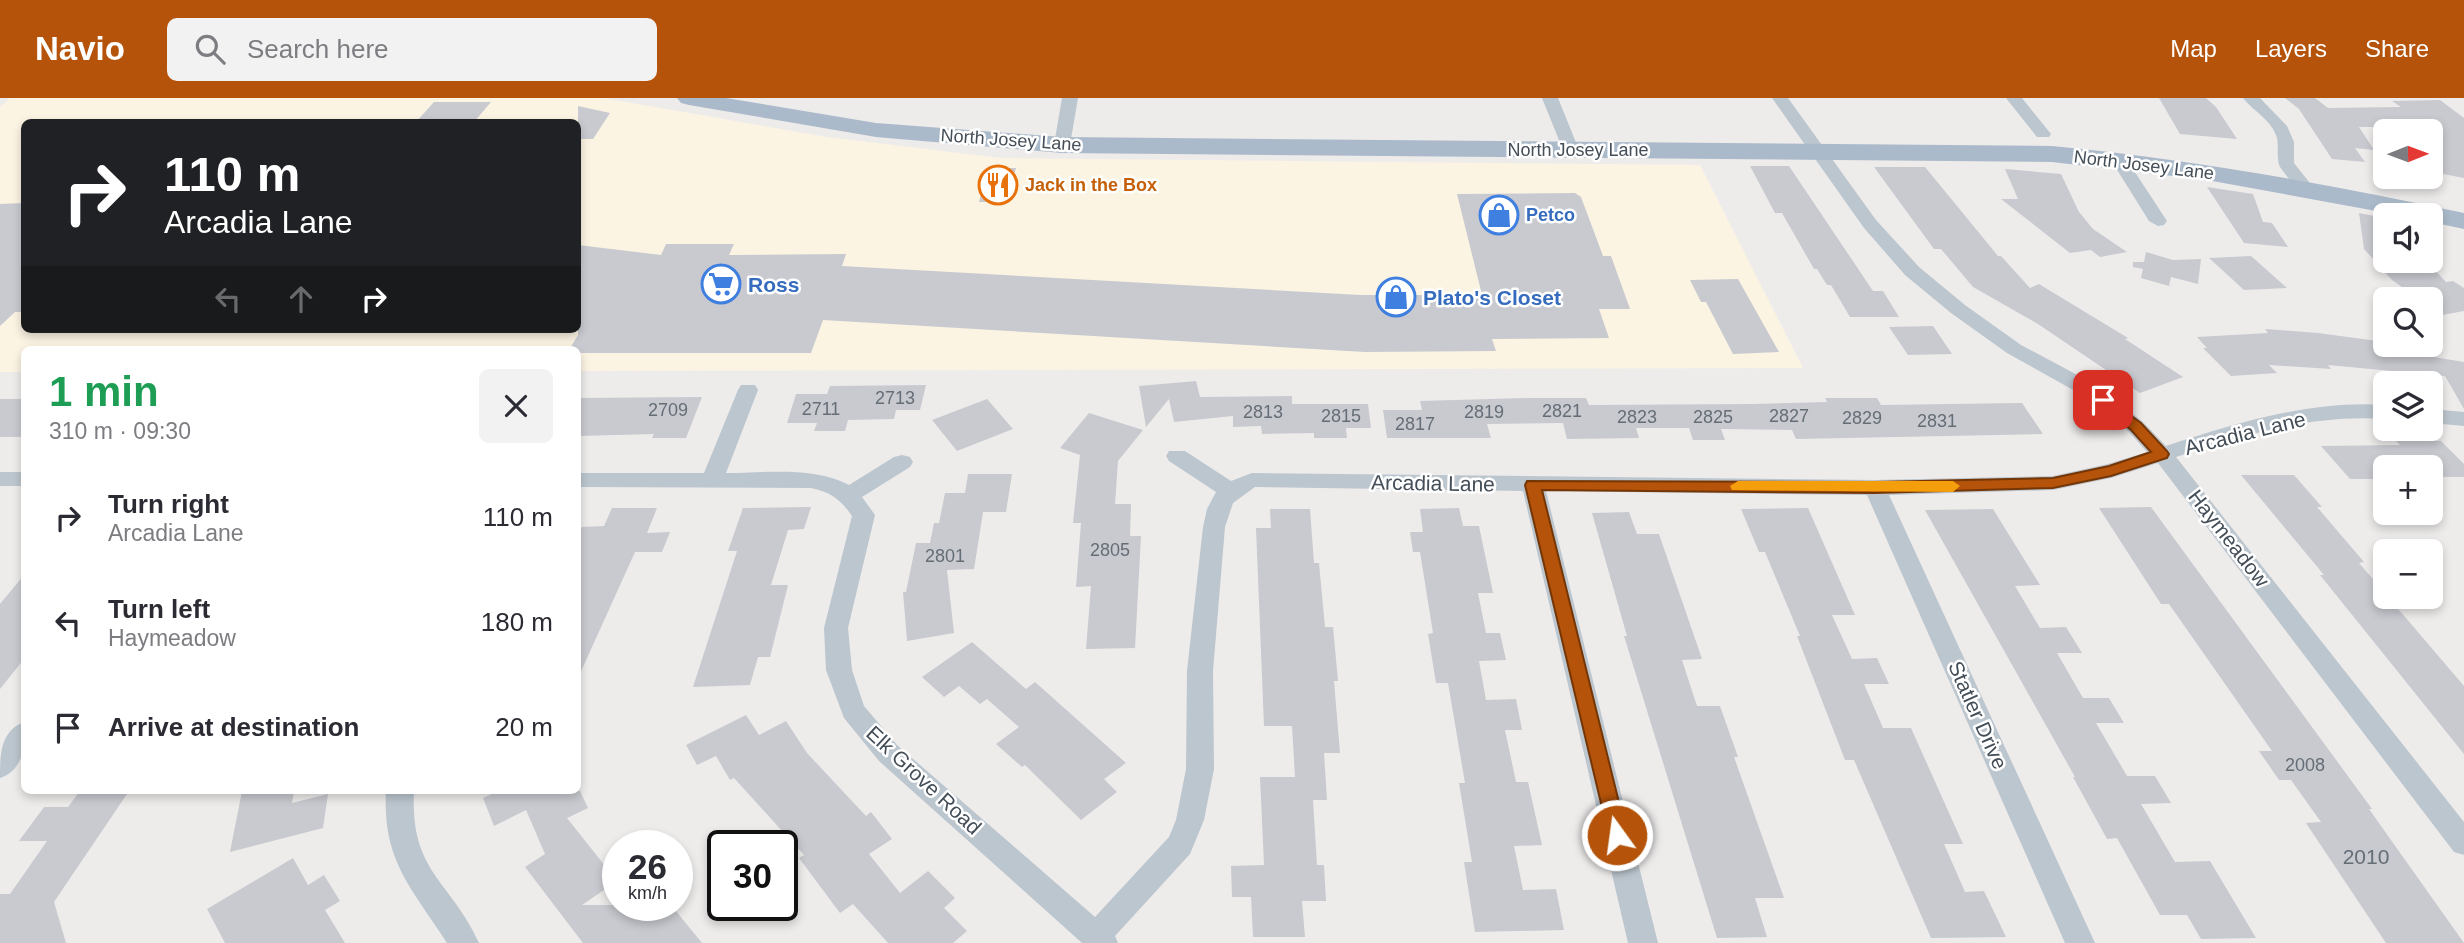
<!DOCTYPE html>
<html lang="en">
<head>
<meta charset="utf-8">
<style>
  :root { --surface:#fff; --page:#f2f2f3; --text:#2b2b33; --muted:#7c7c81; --accent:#b45309 }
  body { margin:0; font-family:Helvetica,sans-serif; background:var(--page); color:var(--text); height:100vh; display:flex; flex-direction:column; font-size:26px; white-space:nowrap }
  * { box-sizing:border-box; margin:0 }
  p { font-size:23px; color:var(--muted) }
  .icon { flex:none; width:38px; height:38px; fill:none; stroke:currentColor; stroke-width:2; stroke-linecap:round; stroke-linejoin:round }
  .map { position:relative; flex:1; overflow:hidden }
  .side { position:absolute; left:21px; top:248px; width:560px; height:448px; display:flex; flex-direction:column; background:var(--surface); border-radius:10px; box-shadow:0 4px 10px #0003 }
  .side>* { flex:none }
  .banner { position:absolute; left:21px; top:21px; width:560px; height:214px; border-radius:10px; box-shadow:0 4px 10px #0003; background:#202124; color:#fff; overflow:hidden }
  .needle { width:46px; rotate:89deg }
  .buttons { position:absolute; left:2373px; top:21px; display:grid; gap:14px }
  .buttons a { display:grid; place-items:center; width:70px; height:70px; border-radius:10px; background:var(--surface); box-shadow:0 4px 10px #0003; font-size:35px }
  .speed { position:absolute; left:602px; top:732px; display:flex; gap:14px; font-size:35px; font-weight:700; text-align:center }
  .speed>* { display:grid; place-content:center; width:91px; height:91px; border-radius:50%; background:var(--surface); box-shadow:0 4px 10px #0003; line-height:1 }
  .speed small { font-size:18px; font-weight:400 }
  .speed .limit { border:4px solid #111; border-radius:10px; background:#fff; color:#111 }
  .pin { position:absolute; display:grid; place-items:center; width:60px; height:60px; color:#fff; margin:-30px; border-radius:14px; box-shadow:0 4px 10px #0006 }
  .me { position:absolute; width:77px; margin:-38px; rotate:346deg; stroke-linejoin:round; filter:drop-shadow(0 0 5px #0008) }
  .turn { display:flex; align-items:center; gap:24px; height:147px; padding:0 28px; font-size:32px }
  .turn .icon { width:91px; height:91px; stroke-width:2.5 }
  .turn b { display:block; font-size:49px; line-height:60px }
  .lanes { display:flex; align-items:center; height:66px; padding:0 28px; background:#0003; justify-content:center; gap:35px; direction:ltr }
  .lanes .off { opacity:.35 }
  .round { display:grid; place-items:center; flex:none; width:74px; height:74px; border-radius:10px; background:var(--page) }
  .overview { display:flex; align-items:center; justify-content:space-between; height:119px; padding:0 28px }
  h1 { font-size:42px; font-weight:700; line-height:52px; color:#1e9e55 }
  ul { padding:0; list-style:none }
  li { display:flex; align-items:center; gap:21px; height:105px; padding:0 28px }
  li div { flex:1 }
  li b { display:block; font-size:26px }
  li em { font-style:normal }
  header { display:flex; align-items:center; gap:42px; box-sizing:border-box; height:98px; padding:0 35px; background:var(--accent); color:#fff }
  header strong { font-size:33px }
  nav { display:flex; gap:38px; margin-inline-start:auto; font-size:24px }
  .search { width:490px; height:63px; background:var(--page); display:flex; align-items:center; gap:18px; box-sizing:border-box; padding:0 24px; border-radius:10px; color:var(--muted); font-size:26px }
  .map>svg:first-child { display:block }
  .commercial { fill:#fbf4e3; fill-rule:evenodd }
  .building { fill:#c8cad0 }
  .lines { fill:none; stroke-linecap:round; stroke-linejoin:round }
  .minor { fill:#bcc6ce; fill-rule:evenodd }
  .primary { fill:#abbaca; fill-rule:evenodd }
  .route { fill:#b45309; stroke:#753606; stroke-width:2 }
  .slow { fill:#f59e0b }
  .labels { text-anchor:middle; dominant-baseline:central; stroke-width:5; stroke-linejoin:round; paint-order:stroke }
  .far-street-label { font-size:18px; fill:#444e58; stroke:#fff }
  .far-food-label { font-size:18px; font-weight:bold; fill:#c56008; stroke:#fff; text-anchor:start }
  .far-shop-label { font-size:18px; font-weight:bold; fill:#366cbe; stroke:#fff; text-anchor:start }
  .number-label { font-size:18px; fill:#656d76 }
  .shop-label { font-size:21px; font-weight:bold; fill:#366cbe; stroke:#fff; text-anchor:start }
  .street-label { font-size:21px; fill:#444e58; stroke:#fff }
  .near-number-label { font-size:21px; fill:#656d76 }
</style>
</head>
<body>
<header>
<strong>Navio</strong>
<div class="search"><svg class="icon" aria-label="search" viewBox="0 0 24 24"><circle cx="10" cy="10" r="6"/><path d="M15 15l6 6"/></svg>Search here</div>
<nav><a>Map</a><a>Layers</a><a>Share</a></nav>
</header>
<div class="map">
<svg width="2464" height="845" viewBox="0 0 2464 845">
  <rect width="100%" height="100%" fill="#eeebeb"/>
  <!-- commercial -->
  <path class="commercial" d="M10,0H603L827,39L1001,60L1700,67L1803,270L578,273V252H24V274H0V9ZM24,24H578V231H24Z"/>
  <!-- building -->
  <path class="building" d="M2159,0H2206L2216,9L2237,41L2180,36Z
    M2285,0H2315L2328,10L2401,9L2392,3L2440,2L2464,20V80L2443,76L2433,29H2359L2374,52L2355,50L2365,64L2332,61L2299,11Z
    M434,4H491L474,24H416Z
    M578,8L610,15L593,41H578Z
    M1750,68H1789L1873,193H1883L1899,219H1850L1831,187H1827L1817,171H1814L1782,115H1775Z
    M1874,69H1925L1998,158H2001L2030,190L2039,186L2128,240L2125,241L2183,279L2140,295L2038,226L1973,189L1941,151H1934Z
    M988,70H1016L1007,104H979Z
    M2005,71L2061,76L2079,114L2093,131L2127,154L2100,159L2091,152L2070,155L2001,101H2018Z
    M2207,89L2253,96L2263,124L2272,125L2288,149L2244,145Z
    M1575,95L1581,99L1603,158H1611L1630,211H1599L1609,240L1492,241L1496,253L1365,254L823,222L811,255H578V252H569L578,237V147L661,157L666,146H734L729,157L846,156L842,168L1360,197H1482L1457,96Z
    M24,105V214H15L0,228V106Z
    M2359,115L2385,120V163H2426L2446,184L2453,183L2464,190V213L2442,217L2431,209V201H2419L2392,182L2364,151Z
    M2146,154L2173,162L2201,161L2198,186L2171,179L2169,188L2141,180L2143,171L2133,169V164H2144Z
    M2251,158L2287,190L2244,192L2209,160Z
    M1738,181L1779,254L1733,256L1706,204H1701L1690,182Z
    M1933,228L1952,256L1908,257L1889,229Z
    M2265,231L2318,235L2385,244V247H2403L2409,255L2464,264V311L2445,278L2328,267L2331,271L2269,267L2277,275L2231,278L2203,250H2207L2197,239L2268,235Z
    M1196,283L1200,299L1292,298V306H1368L1371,330H1346L1347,340H1314V335L1262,336L1261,328L1233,329V318L1174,324L1169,301L1146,329L1139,288Z
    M926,287L920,312H896L894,321L848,322L845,333H814L817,325H787L796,296H827L830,288Z
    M702,299L686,340H652L654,336L578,338V300Z
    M1529,300H1586L1589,307L1753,306L1827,304L1825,300H1877L1881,307L2022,305L2043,336L1796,341L1792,332L1721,331L1725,342H1693L1689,330H1636L1639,340L1567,341L1563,325L1487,326L1491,340H1387L1383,312H1422L1420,303Z
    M0,301H24V339H0Z
    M987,301L1013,331L957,353L932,322Z
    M1089,315L1143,332L1118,363L1115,406H1131L1130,438H1141L1135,550L1086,551L1091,488L1076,489L1081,425H1073L1080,357L1060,350Z
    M2396,343H2441L2464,366V379H2431V369H2385V381H2350L2321,348L2400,347Z
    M968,376H1012L1006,414H983L974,471L947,472L954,535L907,543L903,494H906L916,445H930L934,425H939L945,395H965Z
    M2241,377H2294L2322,409H2317L2364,464L2359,465L2385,495V499H2388L2464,588V656L2320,477H2324Z
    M811,409L804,431L788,432L771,487H788L770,559H758L750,587L693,589L737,453H728L743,410Z
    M2151,409L2372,711H2369L2464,845H2386L2306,725L2321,724L2291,682H2279L2259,653H2272L2169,506H2161L2099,410Z
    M612,410H657L647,435L670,434L662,454H635L578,580V439L582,429L604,428Z
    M1459,410L1463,428H1479L1493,495H1478L1486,535H1500L1506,562L1479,563L1486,602L1516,601L1522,632H1505L1516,684H1528L1542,747L1514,748L1523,792L1556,791L1564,832L1475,834L1464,764H1472L1459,685H1465L1448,585H1436L1428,536L1433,535L1420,454H1413L1410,434H1423L1420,411Z
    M1808,410L1855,517H1832L1852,561L1877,560L1889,586H1864L1883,630H1911L1963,746H1944L1965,794L1984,793L2006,839L1931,840L1854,662H1845L1797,538H1800L1765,454H1759L1741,411Z
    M1270,411H1310L1314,465H1319L1325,529H1333L1338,583H1334L1340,655H1324L1327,702H1313L1317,767H1324L1326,803H1302L1305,839H1253L1251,799H1232L1231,768L1264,767L1260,679H1295L1292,628H1264L1256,430H1271Z
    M1993,411L2040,487L2015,488L2040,530L2066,529L2082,555H2057L2083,600H2109L2124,625H2096L2127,678H2155L2171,705L2141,706L2175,764L2210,763L2256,840L2201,841L2187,817H2160L2117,740L2107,741L2073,679H2075L1925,412Z
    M1629,414L1637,436H1659L1702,561L1682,562L1697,608H1720L1738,659H1734L1784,800H1755L1767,839L1717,840L1624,538H1627L1592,415Z
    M24,477V561L0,591V506Z
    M972,544L1026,591L1035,584L1126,665L1104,681L1117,694L1081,722L1025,667L1022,669L996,646L1019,629L987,601L980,606L959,588L944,599L922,579Z
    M746,617L759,637L786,623L807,655L866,718L871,714L892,741L869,756L900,795L928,773L955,800L944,810L967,833L953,845H888L853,806L840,815L799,760L804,757L734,680L730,682L716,658L697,667L686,647Z
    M80,693H129L54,804L66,845H0V796H10L47,743H19L44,709H68Z
    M242,693H294L292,705L328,696L323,730L230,754Z
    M498,693H580L588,710L567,720L617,783L582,807H671L702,845H583L525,769L545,756L526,712L494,728L483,700Z
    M293,760L308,787L324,777L340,803L325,812L345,845H225L207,811Z"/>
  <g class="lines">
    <!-- minor -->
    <path class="minor" d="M1062,0H1078L1070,47L1062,52L1054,47Z
      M1542,0H1558L1579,52L1577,55L1571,57L1563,52Z
      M1772,0H1788L1876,122L1919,169L1965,207L2021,247L2098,288L2143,324L2166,348C2237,325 2310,302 2385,307V321C2313,316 2244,337 2176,359L2464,724V757L2454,754L2158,365L2111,380L2053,392L1889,397L2095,845H2065L1867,397L1546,393L1658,845H1628L1523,393L1255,389L1233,405L1225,429L1213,573L1214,671L1204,722L1190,756L1115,838L1118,845H1082L879,663L844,620L826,572L824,530L852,418C841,402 831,394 811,390L578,389V375H704L738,292L741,287H755L758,292L726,375C765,375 813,368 849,387L894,359L902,357L910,359L913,364L910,369L862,399L875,417L848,530L852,572L864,608L897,647L1095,819L1169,739L1176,722L1186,671L1187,573L1203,429L1207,411L1216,394L1169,363L1166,358L1169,353H1185L1231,383L1252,375L1875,382L2053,378L2108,366L2147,354L2129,334L2084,298L2007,255L1951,215L1905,177L1864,130Z
      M2006,0H2022L2051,36L2049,39H2037Z
      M2243,0H2260L2287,28L2294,44V65L2313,89L2310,93H2298L2280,69C2276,60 2279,50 2277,40C2272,22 2254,14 2243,0Z
      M2119,57L2127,62L2167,123L2164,127L2158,128L2149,123L2111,62Z
      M2431,311L2464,314V328L2431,325Z
      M0,374H24V388H0Z
      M24,624C26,646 24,672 0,680C0,658 0,633 24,624Z
      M386,693H414C410,775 450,781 479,845H447C412,790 382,763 386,693Z"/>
    <!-- primary -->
    <path class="primary" d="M677,0H726L876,25L1062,39L2052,48C2191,61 2327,86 2464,115V131L2431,124V117H2398L2207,82L2052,64L1062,55L876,39L689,7L681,5Z"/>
  </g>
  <!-- route -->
  <path class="route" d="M2103,297L2141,325L2167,353L2169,356L2167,360L2111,378L2053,390L1875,395L1542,392L1627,737L1624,743L1617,746L1610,743L1525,387L1527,383L1875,384L2053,380L2109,368L2151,354L2131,332L2098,305L2096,302L2098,299Z"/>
  <!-- slow -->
  <path class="slow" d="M1738,383H1953L1960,388L1953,394L1732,392L1730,388Z"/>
  <!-- icons -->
  <defs>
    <symbol id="restaurant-ring" viewBox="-11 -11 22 22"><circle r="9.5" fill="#fff" stroke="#e8710a" stroke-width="1.5"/><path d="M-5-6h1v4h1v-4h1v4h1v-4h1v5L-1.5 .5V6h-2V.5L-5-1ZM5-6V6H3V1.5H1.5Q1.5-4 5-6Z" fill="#e8710a"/></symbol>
    <symbol id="shop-ring" viewBox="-11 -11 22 22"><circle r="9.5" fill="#fff" stroke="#3f7fe0" stroke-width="1.5"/><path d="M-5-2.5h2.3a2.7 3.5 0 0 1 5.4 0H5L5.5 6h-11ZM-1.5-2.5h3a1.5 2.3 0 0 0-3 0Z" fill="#3f7fe0"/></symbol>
    <symbol id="supermarket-ring" viewBox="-11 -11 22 22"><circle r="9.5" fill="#fff" stroke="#3f7fe0" stroke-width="1.5"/><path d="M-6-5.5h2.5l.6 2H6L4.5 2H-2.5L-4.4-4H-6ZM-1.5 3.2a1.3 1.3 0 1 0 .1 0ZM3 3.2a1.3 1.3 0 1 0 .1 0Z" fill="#3f7fe0"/></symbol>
  </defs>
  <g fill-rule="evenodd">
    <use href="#restaurant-ring" x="976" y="65" width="44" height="44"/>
    <use href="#shop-ring" x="1477" y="95" width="44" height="44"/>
    <use href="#supermarket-ring" x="699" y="164" width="44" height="44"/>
    <use href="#shop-ring" x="1374" y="177" width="44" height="44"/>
  </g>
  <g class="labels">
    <!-- far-street labels -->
    <g class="far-street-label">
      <text transform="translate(1011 42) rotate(4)">North Josey Lane</text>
      <text x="1578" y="52">North Josey Lane</text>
      <text transform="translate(2144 67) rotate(7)">North Josey Lane</text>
    </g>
    <!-- far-food labels -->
    <g class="far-food-label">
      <text x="1025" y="87">Jack in the Box</text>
    </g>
    <!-- far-shop labels -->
    <g class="far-shop-label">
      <text x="1526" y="117">Petco</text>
    </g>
    <!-- number labels -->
    <g class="number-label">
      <text x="895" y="300">2713</text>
      <text x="821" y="311">2711</text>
      <text x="668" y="312">2709</text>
      <text x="1562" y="313">2821</text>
      <text x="1263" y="314">2813</text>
      <text x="1484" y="314">2819</text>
      <text x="1341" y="318">2815</text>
      <text x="1789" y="318">2827</text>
      <text x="1637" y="319">2823</text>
      <text x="1713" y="319">2825</text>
      <text x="1862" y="320">2829</text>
      <text x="1937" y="323">2831</text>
      <text x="1415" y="326">2817</text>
      <text x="1110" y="452">2805</text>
      <text x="945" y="458">2801</text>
      <text x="2305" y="667">2008</text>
    </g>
    <!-- shop labels -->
    <g class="shop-label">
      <text x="748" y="186">Ross</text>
      <text x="1423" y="199">Plato's Closet</text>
    </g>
    <!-- street labels -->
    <g class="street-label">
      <text transform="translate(2245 335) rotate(-14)">Arcadia Lane</text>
      <text transform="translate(1433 385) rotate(1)">Arcadia Lane</text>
      <text transform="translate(2229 440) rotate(52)">Haymeadow</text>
      <text transform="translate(1978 617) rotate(66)">Statler Drive</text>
      <text transform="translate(924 682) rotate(43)">Elk Grove Road</text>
    </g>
    <!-- near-number labels -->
    <g class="near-number-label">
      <text x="2366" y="758">2010</text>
    </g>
  </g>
</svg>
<div class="buttons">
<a><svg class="needle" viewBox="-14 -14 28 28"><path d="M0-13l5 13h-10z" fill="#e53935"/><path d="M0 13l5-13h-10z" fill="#7c7c81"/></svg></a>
<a><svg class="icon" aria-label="sound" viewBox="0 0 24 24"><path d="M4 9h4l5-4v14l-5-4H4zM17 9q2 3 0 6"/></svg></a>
<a><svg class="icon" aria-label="search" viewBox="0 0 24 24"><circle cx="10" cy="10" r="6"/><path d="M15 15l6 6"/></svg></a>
<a><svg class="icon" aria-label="layers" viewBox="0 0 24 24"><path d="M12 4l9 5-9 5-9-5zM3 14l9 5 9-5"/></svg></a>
<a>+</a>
<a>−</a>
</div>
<div class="speed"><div>26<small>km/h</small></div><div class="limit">30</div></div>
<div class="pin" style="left:2103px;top:302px;background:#d93025"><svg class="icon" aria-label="arrive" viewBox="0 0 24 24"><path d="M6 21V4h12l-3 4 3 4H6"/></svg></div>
<svg class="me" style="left:1617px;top:737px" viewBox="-20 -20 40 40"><circle r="17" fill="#b45309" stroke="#fff" stroke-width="3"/><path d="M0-11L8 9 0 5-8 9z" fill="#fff"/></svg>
<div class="banner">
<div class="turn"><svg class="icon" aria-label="right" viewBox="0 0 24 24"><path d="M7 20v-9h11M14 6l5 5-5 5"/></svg><div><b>110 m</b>Arcadia Lane</div></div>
<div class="lanes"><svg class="icon off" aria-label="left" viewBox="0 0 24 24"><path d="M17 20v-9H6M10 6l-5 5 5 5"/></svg><svg class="icon off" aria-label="ahead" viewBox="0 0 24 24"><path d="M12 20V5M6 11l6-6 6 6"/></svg><svg class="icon" aria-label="right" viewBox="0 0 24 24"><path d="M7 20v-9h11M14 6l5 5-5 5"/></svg></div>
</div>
<section class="side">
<div class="overview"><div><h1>1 min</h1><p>310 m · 09:30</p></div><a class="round"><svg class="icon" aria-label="close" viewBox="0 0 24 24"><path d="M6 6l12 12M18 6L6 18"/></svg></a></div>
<ul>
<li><svg class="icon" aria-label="right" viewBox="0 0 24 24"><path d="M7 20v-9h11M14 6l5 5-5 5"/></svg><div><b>Turn right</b><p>Arcadia Lane</p></div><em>110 m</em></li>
<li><svg class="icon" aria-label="left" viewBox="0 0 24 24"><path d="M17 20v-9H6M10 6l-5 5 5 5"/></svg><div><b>Turn left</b><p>Haymeadow</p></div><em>180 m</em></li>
<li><svg class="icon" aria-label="arrive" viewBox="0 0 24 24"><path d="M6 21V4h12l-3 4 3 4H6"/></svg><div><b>Arrive at destination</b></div><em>20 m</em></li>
</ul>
</section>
</div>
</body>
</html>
